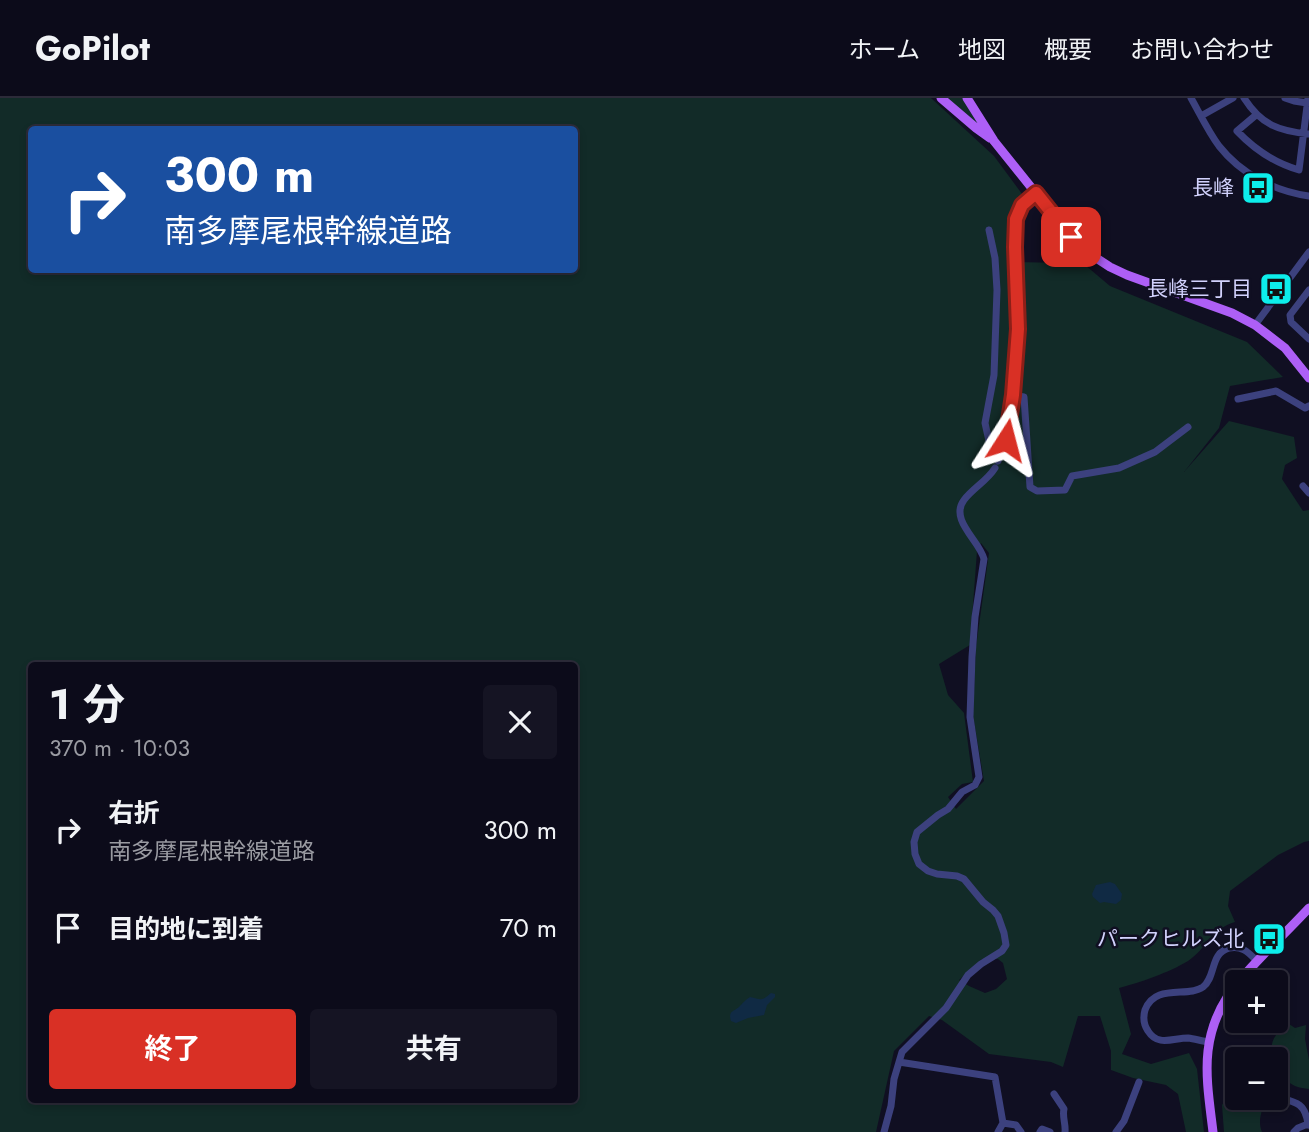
<!DOCTYPE html>
<html lang="ja">
<head>
<meta charset="utf-8">
<style>
  :root { --surface:#0c0b1a; --page:#151423; --text:#f1f3f6; --muted:#9a9ba2; --line:#2c2b39; --accent:#d93025 }
  body { margin:0; font-family:Jost,"Noto Sans JP",sans-serif; background:var(--page); color:var(--text); height:100vh; display:flex; flex-direction:column; font-size:26px; white-space:nowrap }
  * { box-sizing:border-box; margin:0 }
  p { font-size:23px; color:var(--muted) }
  .icon { flex:none; width:38px; height:38px; fill:none; stroke:currentColor; stroke-width:2; stroke-linecap:round; stroke-linejoin:round }
  .map { position:relative; flex:1; overflow:hidden }
  .sheet { position:absolute; left:28px; top:564px; width:550px; height:441px; display:flex; flex-direction:column; background:var(--surface); border-radius:7px; box-shadow:0 4px 10px #0003,0 0 0 2px var(--line) }
  .sheet>* { flex:none }
  .guide { position:absolute; left:28px; top:28px; width:550px; height:147px; border-radius:7px; box-shadow:0 4px 10px #0003,0 0 0 2px var(--line); background:#1a4fa0; color:#fff; overflow:hidden }
  .fabs { position:absolute; left:1225px; top:872px; display:grid; gap:14px }
  .fabs a { display:grid; place-items:center; width:63px; height:63px; border-radius:7px; background:var(--surface); box-shadow:0 4px 10px #0003,0 0 0 2px var(--line); font-size:35px }
  .pin { position:absolute; display:grid; place-items:center; width:60px; height:60px; color:#fff; margin:-30px; border-radius:14px; box-shadow:0 4px 10px #0006 }
  .me { position:absolute; width:77px; margin:-38px; rotate:9deg; stroke-linejoin:round; filter:drop-shadow(0 0 5px #0008) }
  .turn { display:flex; align-items:center; gap:24px; height:147px; padding:0 21px; font-size:32px }
  .turn .icon { width:91px; height:91px; stroke-width:2.5 }
  .turn b { display:block; font-size:49px; line-height:60px }
  .round { display:grid; place-items:center; flex:none; width:74px; height:74px; border-radius:7px; background:var(--page) }
  .head { display:flex; align-items:center; justify-content:space-between; height:119px; padding:0 21px }
  h1 { font-size:42px; font-weight:700; line-height:52px }
  .primary-button { display:flex; gap:14px; margin-top:auto; padding:14px 21px }
  .primary-button a { flex:1; height:80px; border-radius:7px; background:var(--accent); color:#fff; font-size:28px; font-weight:700; line-height:80px; text-align:center }
  .primary-button a+a { background:var(--page); color:var(--text) }
  ul { padding:0; list-style:none }
  li { display:flex; align-items:center; gap:21px; height:98px; padding:0 21px }
  li div { flex:1 }
  li b { display:block; font-size:26px }
  li em { font-style:normal }
  header { display:flex; align-items:center; gap:42px; box-sizing:border-box; height:98px; padding:0 35px; background:var(--surface); border-bottom:2px solid var(--line) }
  header strong { font-size:33px }
  nav { display:flex; gap:38px; margin-inline-start:auto; font-size:24px }
  .map>svg:first-child { display:block }
  .green { fill:#122b28; fill-rule:evenodd }
  .water { fill:#102a44 }
  .lines { fill:none; stroke-linecap:round; stroke-linejoin:round }
  .minor { stroke:#3c417e; stroke-width:7 }
  .major { stroke:#ad5ff6; stroke-width:9 }
  .route-casing { stroke:#8d1f18; stroke-width:18 }
  .route { stroke:#d93025; stroke-width:12 }
  .labels { text-anchor:middle; dominant-baseline:central; stroke-width:5; stroke-linejoin:round; paint-order:stroke }
  .poi-label { font-size:21px; fill:#d2d2fd; stroke:#100f22; text-anchor:end }
</style>
</head>
<body>
<header>
<strong>GoPilot</strong>
<nav><a>ホーム</a><a>地図</a><a>概要</a><a>お問い合わせ</a></nav>
</header>
<div class="map">
<svg width="1309" height="1034" viewBox="0 0 1309 1034">
  <rect width="100%" height="100%" fill="#100f22"/>
  <!-- green -->
  <path class="green" d="M0,0H931L994,58L1025,100C1008,115 1013,143 1013,164L1063,165L1072,156L1110,188L1247,244L1283,279L1230,288L1219,330L1184,374L1229,323L1294,339L1297,360L1285,367L1282,381L1303,413L1309,412V743L1304,744L1278,757L1230,793L1228,808L1235,824C1214,829 1205,852 1188,863C1170,874 1139,885 1119,890L1131,936L1122,956L1151,966L1189,955L1197,971L1204,1034H1186L1178,996L1166,987L1133,980L1111,972V953L1100,918H1078L1063,969L1051,964L989,956L942,922L929,918L894,953L876,1034H0ZM32,32H574V172H32ZM981,445L989,455L976,549L973,617L984,683L956,711L948,699L962,686L973,684L964,615L948,597L939,566L970,547L977,453ZM32,567H574V1001H32ZM982,861H998L1003,865L1007,881L996,891L985,895L969,888L959,882Z
    M945,0H966L982,25L978,28Z
    M1289,926L1295,930L1306,927L1305,941L1309,962V991C1289,989 1289,983 1276,973V961L1272,958C1270,941 1275,936 1289,926Z
    M1236,987H1237V999H1269C1262,1010 1257,1022 1262,1034H1224L1222,1007Z"/>
  <!-- water -->
  <path class="water" d="M1110,784L1115,786L1122,796L1121,802L1116,806L1104,804L1100,805L1093,799L1092,796L1096,787Z
    M771,895L775,896V899L767,907L764,917L748,920L736,925L731,923C728,913 733,914 739,909C743,905 745,902 750,899C761,901 761,904 771,895Z"/>
  <g class="lines">
    <!-- minor -->
    <path class="minor" d="M1191,0C1200,16 1208,33 1219,48C1241,76 1274,93 1309,98
      M1244,0C1261,27 1279,33 1309,36
      M1285,0L1294,3L1307,5
      M1256,17L1237,33C1254,51 1275,65 1299,72L1308,0
      M1201,18L1233,0
      M989,132L995,160L997,192L994,277L985,325L989,343L998,363L1006,342L1016,265L1018,231L1015,149L1016,121L1022,107L1036,95
      M1309,192L1290,217L1291,224L1309,241
      M1255,227L1309,154
      M1013,297L1024,299L1030,389L1037,393L1065,392L1072,378L1119,370L1155,354L1188,329
      M1238,301L1276,293L1305,310L1309,308
      M1303,388L1309,395
      M1209,944C1202,943 1195,941 1188,940C1173,940 1158,949 1148,933C1144,927 1143,919 1145,912C1155,885 1188,900 1203,889C1216,879 1210,855 1229,850C1242,847 1249,855 1257,863
      M899,964L995,979L1003,1025L998,1034
      M1054,996L1064,1011C1062,1019 1066,1026 1065,1034
      M1276,999C1295,1004 1305,1004 1308,1026L1309,1027
      M1003,1025L1016,1027L1021,1034
      M884,1034L891,1008L894,981L902,954L946,910L968,877L981,866L1002,853L1006,847L1004,835L998,818L993,812L983,804L964,781L957,778L937,776L928,773L919,766L915,756L914,744L917,734L938,717L948,711L962,694L975,687L979,679L970,619L972,559L975,519L984,461C980,443 949,422 964,402C973,390 987,383 995,370
      M1040,1034L1042,1031L1050,1034
      M1116,1034L1124,1023L1139,984
      M1294,1034L1298,1030L1308,1026"/>
    <!-- major -->
    <path class="major" d="M941,0L976,30L990,40
      M967,0L994,43L1071,139L1087,154L1110,169L1127,177L1232,215L1255,227L1285,250L1309,280
      M1213,1034C1210,1008 1205,979 1208,953C1213,910 1235,886 1263,857C1279,841 1294,826 1309,810"/>
  </g>
  <g class="lines">
    <defs>
      <path id="route" d="M1006,342L1013,297L1018,231L1015,149L1016,121L1022,107L1036,95L1071,139"/>
    </defs>
    <!-- route casing -->
    <use href="#route" class="route-casing"/>
    <!-- route -->
    <use href="#route" class="route"/>
  </g>
  <!-- icons -->
  <defs>
    <symbol id="bus-square" viewBox="-11 -11 22 22"><rect x="-9" y="-9" width="18" height="18" rx="4" fill="#0deeeb" stroke="#100f22"/><path d="M-5-6H5V4H4V6H2V4H-2V6H-4V4H-5ZM-3.5-4V0h7V-4ZM-3.5 1.2v1.5H-2V1.2ZM2 1.2v1.5H3.5V1.2Z" fill="#111"/></symbol>
  </defs>
  <g fill-rule="evenodd">
    <use href="#bus-square" x="1239" y="71" width="38" height="38"/>
    <use href="#bus-square" x="1257" y="172" width="38" height="38"/>
    <use href="#bus-square" x="1250" y="822" width="38" height="38"/>
  </g>
  <g class="labels">
    <!-- poi labels -->
    <g class="poi-label">
      <text x="1234" y="90">長峰</text>
      <text x="1252" y="191">長峰三丁目</text>
      <text x="1244" y="841">パークヒルズ北</text>
    </g>
  </g>
</svg>
<div class="fabs">
<a>+</a>
<a>−</a>
</div>
<div class="pin" style="left:1071px;top:139px;background:#d93025"><svg class="icon" aria-label="arrive" viewBox="0 0 24 24"><path d="M6 21V4h12l-3 4 3 4H6"/></svg></div>
<svg class="me" style="left:1006px;top:342px" viewBox="-20 -20 40 40"><path d="M0-17L14 15 0 8-14 15z" fill="#d93025" stroke="#fff" stroke-width="4"/></svg>
<div class="guide">
<div class="turn"><svg class="icon" aria-label="right" viewBox="0 0 24 24"><path d="M7 20v-9h11M14 6l5 5-5 5"/></svg><div><b>300 m</b>南多摩尾根幹線道路</div></div>
</div>
<section class="sheet">
<div class="head"><div><h1>1 分</h1><p>370 m · 10:03</p></div><a class="round"><svg class="icon" aria-label="close" viewBox="0 0 24 24"><path d="M6 6l12 12M18 6L6 18"/></svg></a></div>
<ul>
<li><svg class="icon" aria-label="right" viewBox="0 0 24 24"><path d="M7 20v-9h11M14 6l5 5-5 5"/></svg><div><b>右折</b><p>南多摩尾根幹線道路</p></div><em>300 m</em></li>
<li><svg class="icon" aria-label="arrive" viewBox="0 0 24 24"><path d="M6 21V4h12l-3 4 3 4H6"/></svg><div><b>目的地に到着</b></div><em>70 m</em></li>
</ul>
<div class="primary-button"><a>終了</a><a>共有</a></div>
</section>
</div>
</body>
</html>
